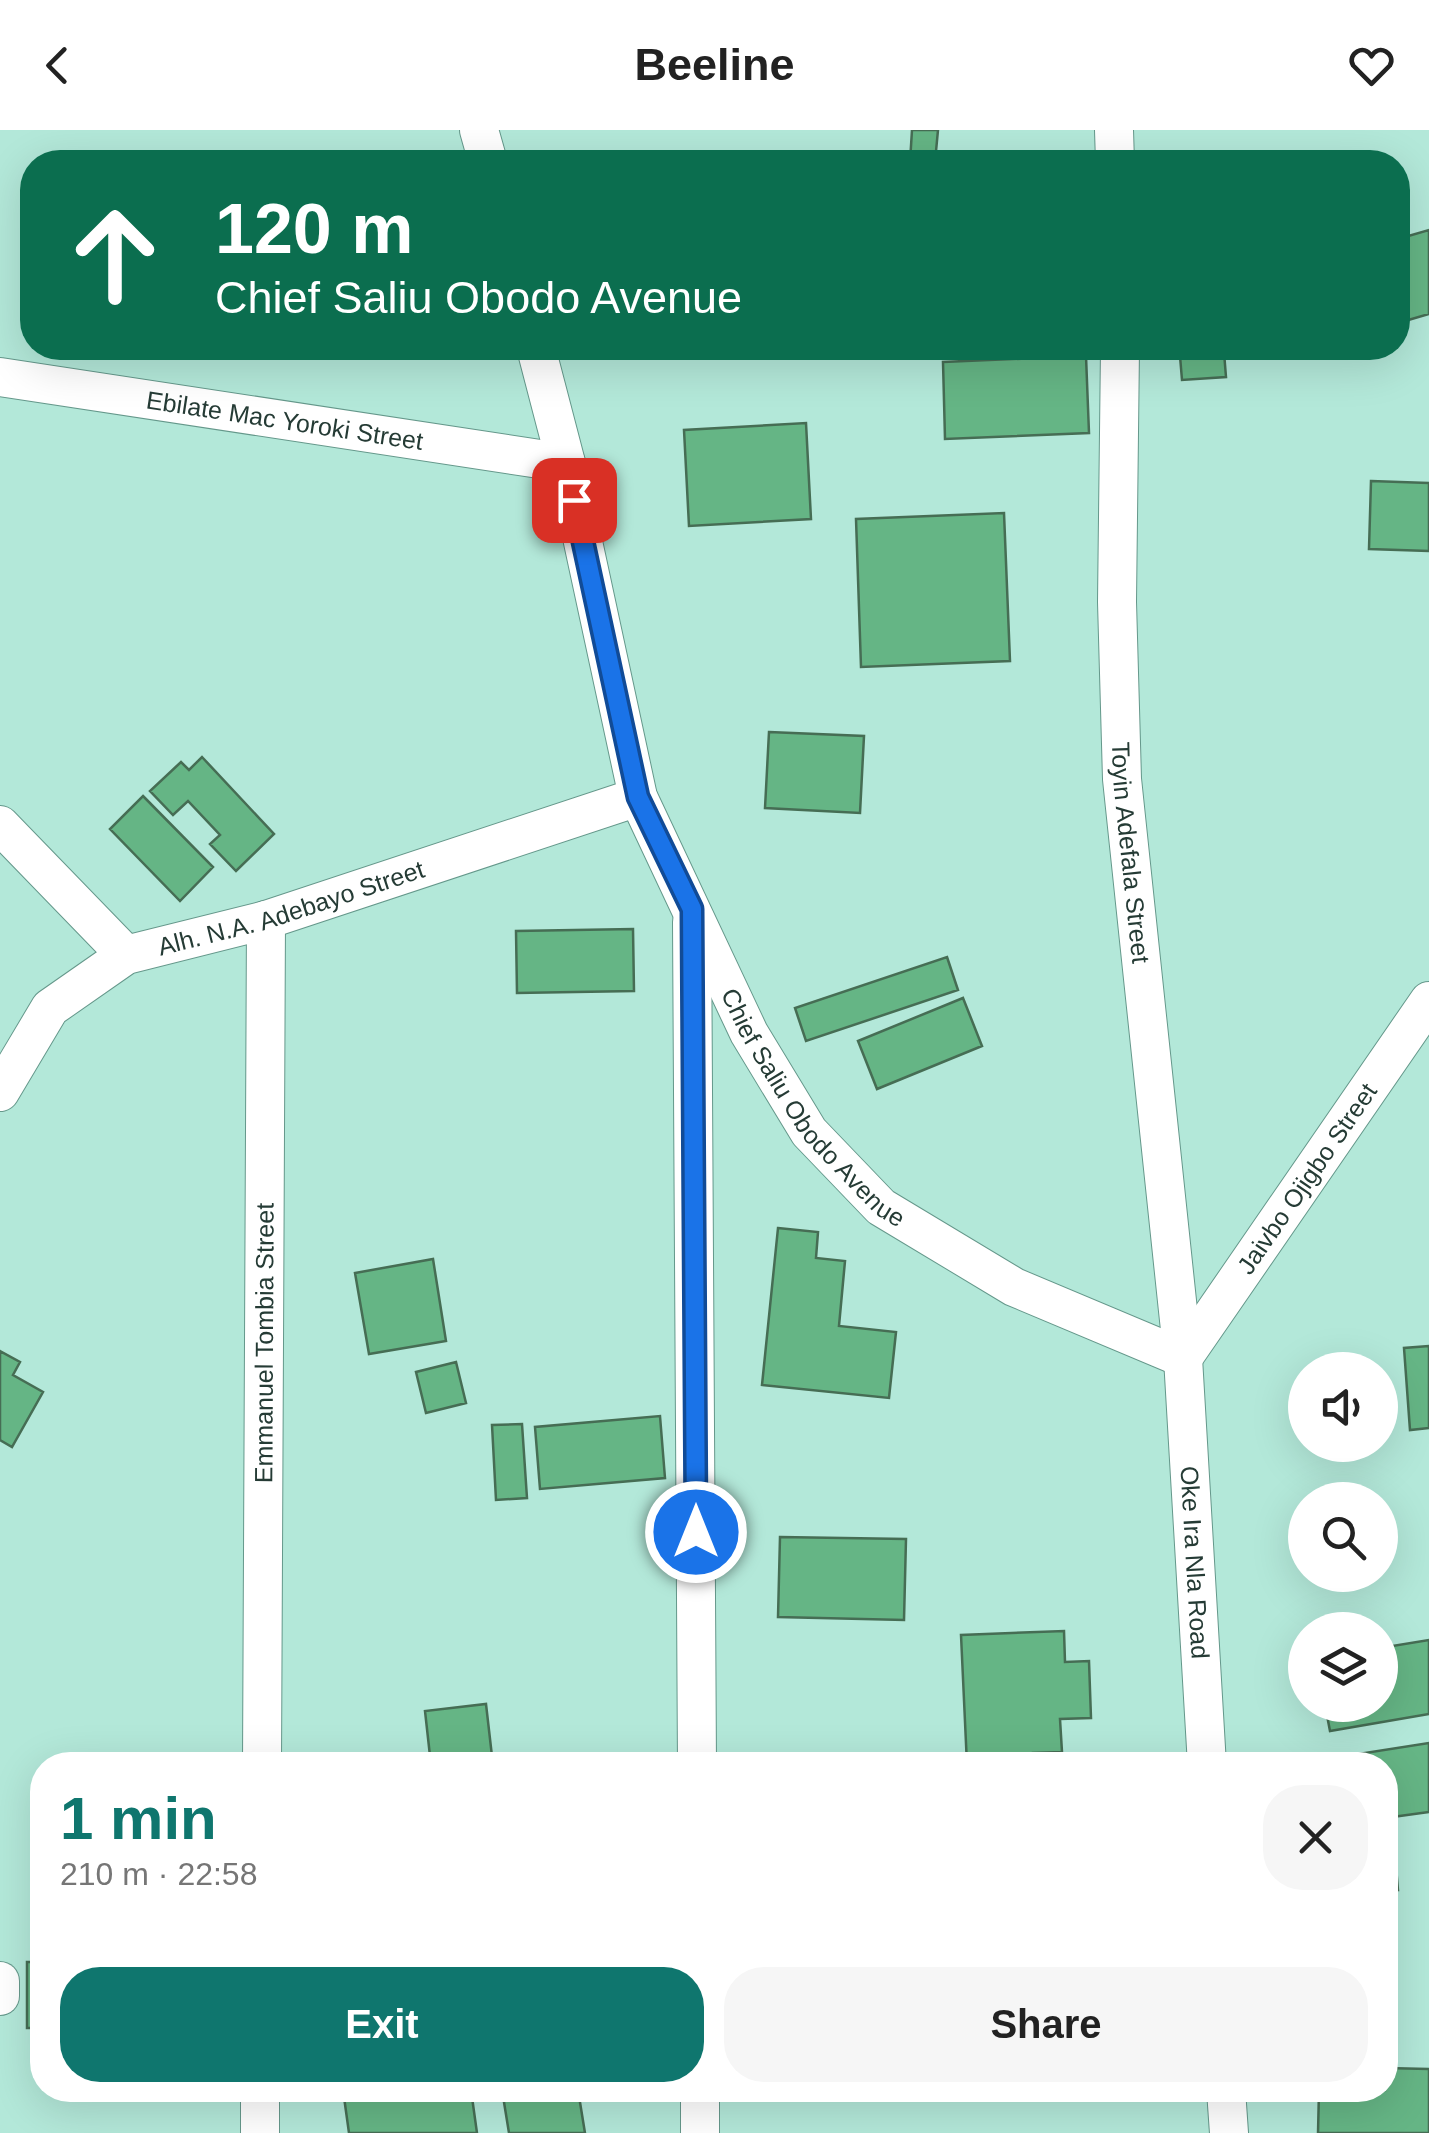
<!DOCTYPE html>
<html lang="en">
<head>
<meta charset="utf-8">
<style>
  :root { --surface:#fff; --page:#f6f6f6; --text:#222; --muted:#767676; --accent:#0f766e }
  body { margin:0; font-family:Arial,sans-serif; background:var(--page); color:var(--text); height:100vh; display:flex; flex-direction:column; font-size:38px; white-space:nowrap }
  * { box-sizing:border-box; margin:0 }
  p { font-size:32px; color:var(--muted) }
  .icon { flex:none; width:55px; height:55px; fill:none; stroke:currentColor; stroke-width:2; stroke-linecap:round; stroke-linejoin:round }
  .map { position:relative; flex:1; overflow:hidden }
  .drawer { position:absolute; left:30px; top:1622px; width:1368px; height:350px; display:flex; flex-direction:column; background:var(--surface); border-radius:40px; box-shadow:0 10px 40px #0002 }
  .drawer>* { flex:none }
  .top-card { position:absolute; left:20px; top:20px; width:1390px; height:210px; border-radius:40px; box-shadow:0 10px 40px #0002; background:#0b6e4f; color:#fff; overflow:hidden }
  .tools { position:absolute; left:1288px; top:1222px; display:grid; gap:20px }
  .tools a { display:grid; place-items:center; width:110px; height:110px; border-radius:50%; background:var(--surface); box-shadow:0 10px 40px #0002; font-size:50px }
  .pin { position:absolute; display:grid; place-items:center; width:85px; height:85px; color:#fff; margin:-42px; border-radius:20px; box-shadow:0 5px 15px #0006 }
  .me { position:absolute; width:110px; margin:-55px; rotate:0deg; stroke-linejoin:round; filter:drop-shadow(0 0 8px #0008) }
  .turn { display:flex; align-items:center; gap:35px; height:210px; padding:0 30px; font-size:45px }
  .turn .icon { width:130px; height:130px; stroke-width:2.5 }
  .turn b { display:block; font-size:70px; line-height:85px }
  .round { display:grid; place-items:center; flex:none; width:105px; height:105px; border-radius:40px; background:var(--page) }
  .overview { display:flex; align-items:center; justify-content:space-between; height:170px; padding:0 30px }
  h1 { font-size:60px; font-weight:700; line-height:75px; color:var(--accent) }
  .cta { display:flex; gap:20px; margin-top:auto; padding:20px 30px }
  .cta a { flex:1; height:115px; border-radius:40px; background:var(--accent); color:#fff; font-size:40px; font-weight:700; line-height:115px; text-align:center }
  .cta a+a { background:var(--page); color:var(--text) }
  header { display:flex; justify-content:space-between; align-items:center; height:130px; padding:0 30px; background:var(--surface); font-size:45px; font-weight:700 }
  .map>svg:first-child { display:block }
  .building { fill:#65b585; stroke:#466d54; stroke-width:2.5 }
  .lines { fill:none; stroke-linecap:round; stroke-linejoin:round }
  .minor-casing { stroke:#65988b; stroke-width:40 }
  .minor { stroke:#fff; stroke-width:38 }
  .route-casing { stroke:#114b97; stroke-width:25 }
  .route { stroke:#1a73e8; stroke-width:18 }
  .labels { text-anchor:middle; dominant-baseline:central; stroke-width:8; stroke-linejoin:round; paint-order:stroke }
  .street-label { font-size:25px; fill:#253b35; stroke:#c0f6e6 }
</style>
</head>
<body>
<header><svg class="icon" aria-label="back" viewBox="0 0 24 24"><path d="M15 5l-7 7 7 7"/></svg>Beeline<svg class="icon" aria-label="heart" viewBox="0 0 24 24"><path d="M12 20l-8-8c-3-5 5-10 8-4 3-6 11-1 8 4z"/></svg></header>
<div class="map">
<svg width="1429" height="2003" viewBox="0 0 1429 2003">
  <rect width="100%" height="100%" fill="#b3e8d9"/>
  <!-- building -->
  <path class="building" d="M912,0H938L935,32H910Z
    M1429,100V184L1398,193V109Z
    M1224,222L1226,247L1182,250L1180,226Z
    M1086,226L1089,303L945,309L943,232Z
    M806,293L811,389L689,396L684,300Z
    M1371,351L1429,353V421L1369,419Z
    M1004,383L1010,531L861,537L856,389Z
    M769,602L864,606L860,683L765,678Z
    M202,627L274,704L236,741L210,714L220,705L188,671L173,685L150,661L181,632L189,640Z
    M143,666L213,737L180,771L110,699Z
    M633,799L634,861L517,863L516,801Z
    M947,827L958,860L806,911L795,878Z
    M963,868L982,916L877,959L858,911Z
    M778,1098L818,1102L816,1128L845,1131L839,1196L896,1202L889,1268L762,1255Z
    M433,1129L446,1211L369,1224L355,1143Z
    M1429,1216V1298L1410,1300L1404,1218Z
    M0,1221L20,1232L13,1245L43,1262L12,1317L0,1310Z
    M456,1232L466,1273L426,1283L416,1242Z
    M660,1286L665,1348L540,1359L535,1297Z
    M522,1294L527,1368L496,1370L492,1295Z
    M780,1407L906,1409L904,1490L778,1487Z
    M1064,1501L1065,1532L1089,1531L1091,1588L1060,1589L1062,1622L1033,1623L1034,1635H967L961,1505Z
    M1429,1510V1584L1330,1601L1325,1575H1380V1518Z
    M486,1574L493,1635H431L425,1581Z
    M1429,1613V1682L1385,1688V1635H1353L1352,1625Z
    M1393,1700L1398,1760L1385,1761V1701Z
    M27,1832H42V1898H27Z
    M1385,1938L1429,1939V2003H1318L1319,1960H1385Z
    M399,1960H471L477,2003H349L344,1967Z
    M502,1960H578L585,2003H509Z"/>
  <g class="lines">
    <defs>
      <g id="minor">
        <path d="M479,0L488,32"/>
        <path d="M1114,0L1115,32"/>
        <path id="s1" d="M536,218L566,333L638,667L749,903L809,1002L881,1077L1014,1157L1183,1228"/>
        <path id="s2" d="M1120,218L1117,472L1122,649L1183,1228L1207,1635"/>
        <path id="s3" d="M0,247L566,333"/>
        <path d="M0,695L126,825"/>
        <path d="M692,792L697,1635"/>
        <path id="s4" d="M0,962L50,878L126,825L266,790L638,667"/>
        <path id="s5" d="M1183,1228L1429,871"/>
        <path id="s6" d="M262,1635L266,790"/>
        <path d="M0,1851V1866"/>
        <path d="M700,1960V2003"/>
        <path d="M1226,1960L1229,2003"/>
        <path d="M260,2003V1960"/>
      </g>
    </defs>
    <!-- minor casing -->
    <use href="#minor" class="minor-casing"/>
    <!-- minor -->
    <use href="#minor" class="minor"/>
  </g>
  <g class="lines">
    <defs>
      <path id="route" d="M574,370L638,667L692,779L696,1402"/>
    </defs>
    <!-- route casing -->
    <use href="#route" class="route-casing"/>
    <!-- route -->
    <use href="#route" class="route"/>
  </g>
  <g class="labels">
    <!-- street labels -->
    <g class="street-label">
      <text stroke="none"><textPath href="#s3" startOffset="288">Ebilate Mac Yoroki Street</textPath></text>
      <text stroke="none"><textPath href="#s2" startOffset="505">Toyin Adefala Street</textPath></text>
      <text stroke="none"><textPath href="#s4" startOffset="362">Alh. N.A. Adebayo Street</textPath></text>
      <text stroke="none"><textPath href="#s1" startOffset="820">Chief Saliu Obodo Avenue</textPath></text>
      <text stroke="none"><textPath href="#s5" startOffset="218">Jaivbo Ojigbo Street</textPath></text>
      <text stroke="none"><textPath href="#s6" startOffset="422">Emmanuel Tombia Street</textPath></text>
      <text stroke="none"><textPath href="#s2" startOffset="1218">Oke Ira Nla Road</textPath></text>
    </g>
  </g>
</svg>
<div class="tools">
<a><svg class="icon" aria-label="sound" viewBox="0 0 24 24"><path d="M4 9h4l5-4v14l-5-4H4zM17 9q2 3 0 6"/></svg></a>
<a><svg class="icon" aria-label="search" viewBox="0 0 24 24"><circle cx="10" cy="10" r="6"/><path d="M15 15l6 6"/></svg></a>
<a><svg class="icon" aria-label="layers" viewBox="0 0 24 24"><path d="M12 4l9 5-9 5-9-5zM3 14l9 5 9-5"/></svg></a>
</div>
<div class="pin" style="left:574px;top:370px;background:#d93025"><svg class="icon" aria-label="arrive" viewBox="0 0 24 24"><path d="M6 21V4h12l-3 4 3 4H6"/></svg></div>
<svg class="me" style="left:696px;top:1402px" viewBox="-20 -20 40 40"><circle r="17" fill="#1a73e8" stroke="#fff" stroke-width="3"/><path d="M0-11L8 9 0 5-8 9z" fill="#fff"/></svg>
<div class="top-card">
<div class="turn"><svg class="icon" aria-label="ahead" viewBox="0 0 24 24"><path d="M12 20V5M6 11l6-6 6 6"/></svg><div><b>120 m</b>Chief Saliu Obodo Avenue</div></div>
</div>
<section class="drawer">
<div class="overview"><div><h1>1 min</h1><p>210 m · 22:58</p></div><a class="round"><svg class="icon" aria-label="close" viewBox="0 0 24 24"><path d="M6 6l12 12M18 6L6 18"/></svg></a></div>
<div class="cta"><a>Exit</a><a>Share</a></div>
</section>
</div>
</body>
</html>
